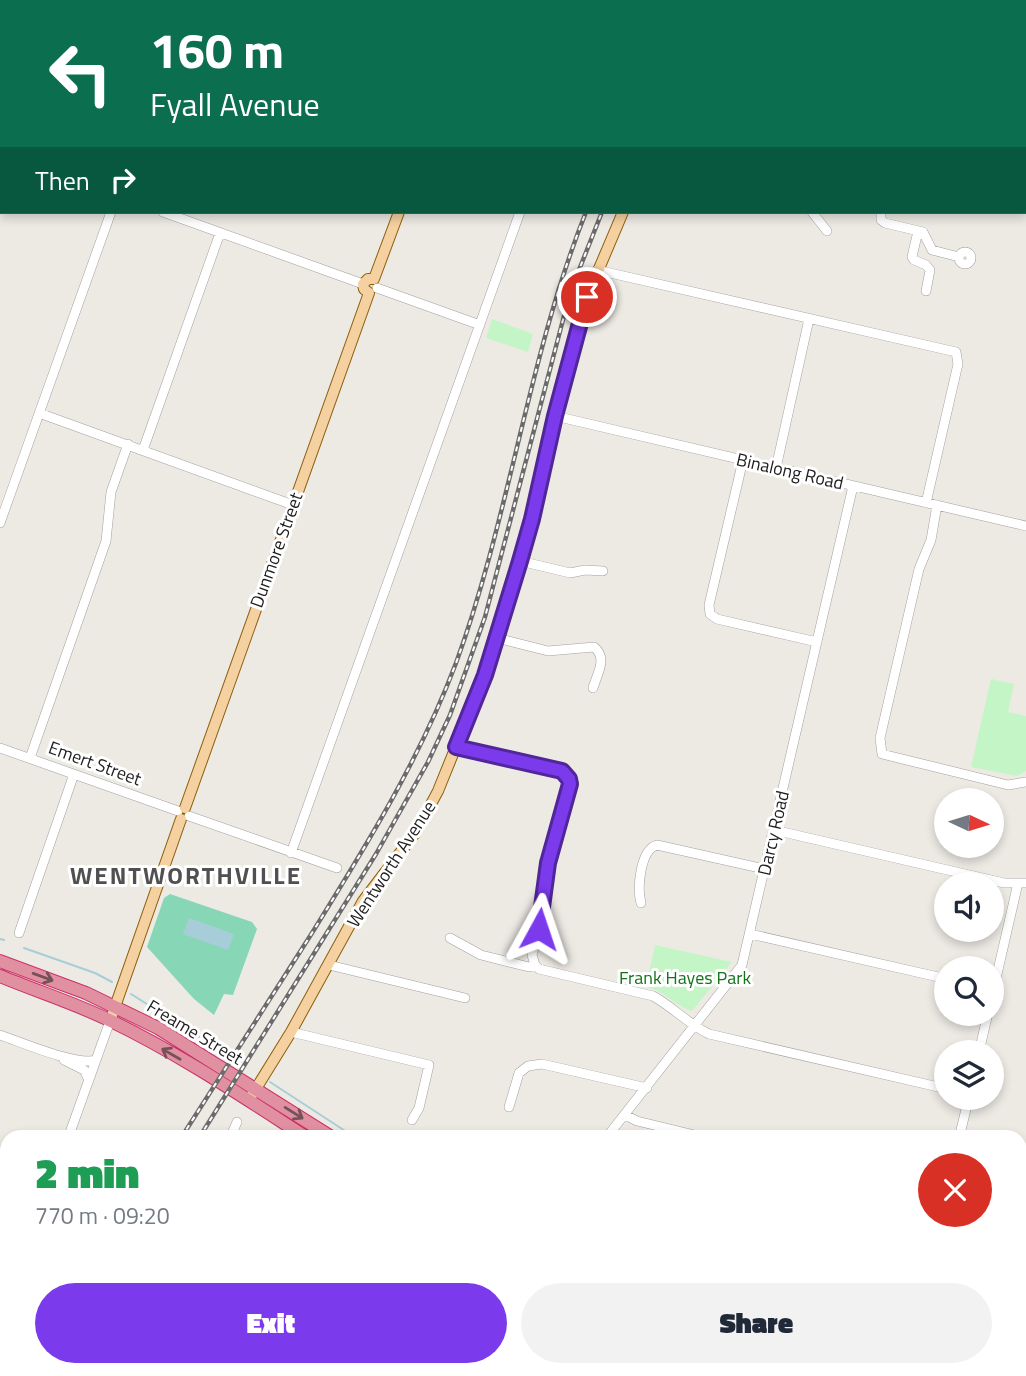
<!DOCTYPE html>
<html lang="en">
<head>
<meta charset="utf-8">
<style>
  :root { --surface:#fff; --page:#f2f2f3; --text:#1f2937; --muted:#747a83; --accent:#7c3aed }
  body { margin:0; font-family:"Titillium Web",sans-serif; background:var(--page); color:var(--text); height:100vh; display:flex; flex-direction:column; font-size:26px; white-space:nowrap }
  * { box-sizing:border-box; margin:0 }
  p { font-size:23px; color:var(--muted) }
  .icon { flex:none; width:38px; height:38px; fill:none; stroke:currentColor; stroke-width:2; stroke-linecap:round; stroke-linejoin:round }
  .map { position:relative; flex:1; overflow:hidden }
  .side { position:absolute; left:0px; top:1130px; width:1027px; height:247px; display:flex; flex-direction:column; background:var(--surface); border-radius:21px 21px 0 0; box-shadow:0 4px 10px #0003 }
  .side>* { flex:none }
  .banner { position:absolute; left:0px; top:0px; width:1027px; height:214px; box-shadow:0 4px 10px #0003; background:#0b6e4f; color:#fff; overflow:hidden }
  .needle { width:46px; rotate:94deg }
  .tools { position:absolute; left:934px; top:788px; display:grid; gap:14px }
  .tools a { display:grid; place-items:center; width:70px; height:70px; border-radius:50%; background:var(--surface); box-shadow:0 4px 10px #0003; font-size:35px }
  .pin { position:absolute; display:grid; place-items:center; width:60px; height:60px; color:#fff; margin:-30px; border:4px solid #fff; border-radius:50%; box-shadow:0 2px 7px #0007 }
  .me { position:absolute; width:77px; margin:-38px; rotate:5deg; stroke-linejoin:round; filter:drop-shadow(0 0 5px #0008) }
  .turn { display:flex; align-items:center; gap:24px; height:147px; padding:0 35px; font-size:32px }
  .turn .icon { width:91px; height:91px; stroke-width:2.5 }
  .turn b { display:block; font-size:49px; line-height:60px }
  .then { display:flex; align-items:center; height:66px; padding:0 35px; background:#0003; gap:14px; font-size:26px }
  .round { display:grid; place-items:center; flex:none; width:74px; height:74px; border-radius:37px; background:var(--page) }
  .summary { display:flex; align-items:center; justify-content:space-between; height:119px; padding:0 35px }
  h1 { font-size:42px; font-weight:800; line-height:52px; color:#1e9e55 }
  .action { display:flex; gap:14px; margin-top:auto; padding:14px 35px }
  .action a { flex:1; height:80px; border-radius:42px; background:var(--accent); color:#fff; font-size:28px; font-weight:800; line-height:80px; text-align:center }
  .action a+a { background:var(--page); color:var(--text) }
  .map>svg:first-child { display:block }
  .park { fill:#c3f5c6 }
  .pitch { fill:#87d7b7 }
  .water { fill:#a7ced8 }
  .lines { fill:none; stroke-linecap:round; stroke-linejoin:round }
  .stream { stroke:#a7ced8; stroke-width:2 }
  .minor-casing { stroke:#a1a1a1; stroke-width:10 }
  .major-casing { stroke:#8b5f0a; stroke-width:12 }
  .highway-casing { stroke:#cc3068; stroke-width:14 }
  .minor { stroke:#fff; stroke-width:9 }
  .major { stroke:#f5d0a1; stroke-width:10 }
  .highway { stroke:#e090a0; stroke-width:12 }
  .rail-casing { stroke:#6b6b6b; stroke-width:4.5 }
  .rail { stroke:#fff; stroke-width:2; stroke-dasharray:5; stroke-linecap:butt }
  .oneway { stroke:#755158 }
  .route-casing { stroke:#51269a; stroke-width:18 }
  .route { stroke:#7c3aed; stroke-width:12 }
  .labels { text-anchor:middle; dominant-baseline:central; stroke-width:6; stroke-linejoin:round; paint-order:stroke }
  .street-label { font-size:18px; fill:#1d1d1d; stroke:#fff }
  .park-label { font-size:18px; fill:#13731a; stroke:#fff }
  .district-label { font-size:24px; font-weight:bold; letter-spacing:2px; fill:#505050; stroke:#fff }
</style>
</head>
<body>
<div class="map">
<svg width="1026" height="1376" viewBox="0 0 1026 1376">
  <rect width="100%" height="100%" fill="#edeae4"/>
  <!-- park -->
  <path class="park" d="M492,319L533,334L528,352L486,338Z
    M991,679L1014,684L1008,712L1026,716V771L1017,776L971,767Z
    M655,945L732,962L692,1011C675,1006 664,990 646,987Z"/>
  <!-- pitch -->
  <path class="pitch" d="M170,894L252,922L257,929L233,995L224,994L214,1015L194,999L147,947L164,898Z"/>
  <!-- water -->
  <path class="water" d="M189,918L234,934L228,950L183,934Z"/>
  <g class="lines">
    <!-- stream -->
    <path class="stream" d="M0,939L4,940
      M24,948L95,973L112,982
      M131,994L223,1052
      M270,1082L356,1138
      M860,1370L866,1376"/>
    <defs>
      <path id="minor" d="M80,2L81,0
        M473,2L474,0
        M596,2L597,0
        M684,2L685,0
        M0,46L2,47
        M0,154H2
        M163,212L363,284
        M812,212L827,231
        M881,212V220L885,223L923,232L932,250L959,257
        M918,231L912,257L914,260L926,265L930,270L926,291
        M959 258a6 6 0 1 1 12 0a6 6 0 1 1-12 0Z
        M597,270L956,352L958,364L926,503
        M377,288L480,325
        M39,413L293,505
        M555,416L1026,526
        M143,450L220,233
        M743,460L709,605L710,614L717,619L817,642
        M776,468L809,319
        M937,505L931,540L919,569L880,738L882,754L1008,785L1026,782
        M0,523L111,212
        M520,561L570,573L585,570L603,571
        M497,638L548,651L594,647C608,658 597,674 593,688
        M456,747L562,771L569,779L570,784L544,881L539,929L532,955L535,965L539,969L653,996C673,1007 688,1024 709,1034L947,1089
        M0,748L178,811
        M30,758L106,541L111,492L128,444
        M189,816L337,868
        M774,830L1004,883H1026
        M291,853L520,212
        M641,903C637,888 640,850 657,845L765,869
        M19,933L74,774
        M750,934L947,979
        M450,938L481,955L529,967L535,965
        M329,965L465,998
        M992,996L1018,883
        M291,1032L429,1065L419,1108L412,1120
        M0,1035C21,1042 76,1066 96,1060
        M979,1052L988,1013
        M64,1060L84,1070L89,1080
        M509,1107L519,1073L528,1066L542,1064L647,1088
        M625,1115L637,1121L707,1138
        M68,1138L110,1021
        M230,1138L237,1122
        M606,1138L742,965L853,486
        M959,1138L969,1097
        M0,1240L7,1242
        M0,1329L7,1309
        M303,1370L315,1376
        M703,1370L710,1376
        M1002,1370L1010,1376
        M104,1376L107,1370
        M261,1376L263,1370
        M512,1376L514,1370
        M670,1376L672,1370"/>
      <path id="major" d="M756,2L758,0
        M374,279L399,212
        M369,293L364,289L363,284L368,279H374
        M185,808L369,293
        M110,1021L181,819
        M252,1095L291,1032L363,901L416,832L438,791L485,675L497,638L532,519L555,416L587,297L623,212"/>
      <path id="highway" d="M0,961L86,993L158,1028L333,1138
        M0,976C36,991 74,1003 109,1020C178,1053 242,1096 307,1138
        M876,1370L884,1376
        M899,1370L906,1376"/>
    </defs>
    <!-- minor casing -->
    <use href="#minor" class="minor-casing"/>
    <!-- major casing -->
    <use href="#major" class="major-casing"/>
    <!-- highway casing -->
    <use href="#highway" class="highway-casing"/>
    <!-- minor -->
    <use href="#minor" class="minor"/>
    <!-- major -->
    <use href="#major" class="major"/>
    <!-- highway -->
    <use href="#highway" class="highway"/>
    <defs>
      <path id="rail" d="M706,2L707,0
        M719,2L721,0
        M734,2L736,0
        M181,1138C225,1069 269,1001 312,933C366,846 420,759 456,663C510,516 528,357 586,212
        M199,1138L376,854L428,762L450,715L485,617L564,316L577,275L602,212
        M47,1376L50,1370
        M60,1376L63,1370
        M77,1376L81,1370"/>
    </defs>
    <!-- rail casing -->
    <use href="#rail" class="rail-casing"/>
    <!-- rail -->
    <use href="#rail" class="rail"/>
  </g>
  <!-- one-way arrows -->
  <defs><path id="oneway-shaft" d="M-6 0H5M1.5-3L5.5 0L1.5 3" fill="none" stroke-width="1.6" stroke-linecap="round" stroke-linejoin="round" transform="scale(1.75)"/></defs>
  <g class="oneway">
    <use href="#oneway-shaft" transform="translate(43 977) rotate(20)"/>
    <use href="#oneway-shaft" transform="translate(171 1054) rotate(-150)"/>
    <use href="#oneway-shaft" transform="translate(294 1113) rotate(32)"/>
  </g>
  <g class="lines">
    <defs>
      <path id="route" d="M539,929L548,863L570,784L569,779L562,771L456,747L485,675L520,561L532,519L555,416L587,297"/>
    </defs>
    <!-- route casing -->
    <use href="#route" class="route-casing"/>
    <!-- route -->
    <use href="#route" class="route"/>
  </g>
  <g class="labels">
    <!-- street labels -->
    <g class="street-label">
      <text transform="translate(790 471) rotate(13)">Binalong Road</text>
      <text transform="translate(276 550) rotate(-70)">Dunmore Street</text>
      <text transform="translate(95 763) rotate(20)">Emert Street</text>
      <text transform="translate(773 833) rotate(-77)">Darcy Road</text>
      <text transform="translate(391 864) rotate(-57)">Wentworth Avenue</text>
      <text transform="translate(195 1032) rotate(31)">Freame Street</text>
    </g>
    <!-- park labels -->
    <g class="park-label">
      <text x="685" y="977">Frank Hayes Park</text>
    </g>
    <!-- district labels -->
    <g class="district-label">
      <text x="186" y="875">WENTWORTHVILLE</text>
    </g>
  </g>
</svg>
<div class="tools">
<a><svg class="needle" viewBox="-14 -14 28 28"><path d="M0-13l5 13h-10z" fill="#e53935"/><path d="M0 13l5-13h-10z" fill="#747a83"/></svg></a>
<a><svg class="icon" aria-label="sound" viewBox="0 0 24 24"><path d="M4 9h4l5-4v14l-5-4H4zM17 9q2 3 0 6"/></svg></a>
<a><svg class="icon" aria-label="search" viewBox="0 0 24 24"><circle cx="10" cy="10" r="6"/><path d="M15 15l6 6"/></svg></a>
<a><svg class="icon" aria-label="layers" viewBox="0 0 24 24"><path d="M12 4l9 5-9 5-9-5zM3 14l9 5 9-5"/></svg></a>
</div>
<div class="pin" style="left:587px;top:297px;background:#d93025"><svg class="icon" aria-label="arrive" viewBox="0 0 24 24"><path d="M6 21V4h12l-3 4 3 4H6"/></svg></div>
<svg class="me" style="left:539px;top:929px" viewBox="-20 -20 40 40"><path d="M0-17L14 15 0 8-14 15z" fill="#7c3aed" stroke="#fff" stroke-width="4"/></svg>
<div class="banner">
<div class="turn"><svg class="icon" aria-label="left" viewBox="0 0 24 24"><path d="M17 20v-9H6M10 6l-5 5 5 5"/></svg><div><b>160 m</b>Fyall Avenue</div></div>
<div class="then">Then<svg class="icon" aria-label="right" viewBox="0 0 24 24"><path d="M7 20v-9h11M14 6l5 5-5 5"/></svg></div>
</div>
<section class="side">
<div class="summary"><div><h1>2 min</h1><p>770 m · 09:20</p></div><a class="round" style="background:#d93025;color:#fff"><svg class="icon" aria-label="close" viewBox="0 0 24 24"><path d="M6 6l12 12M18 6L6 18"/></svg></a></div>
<div class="action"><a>Exit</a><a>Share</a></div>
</section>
</div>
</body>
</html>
